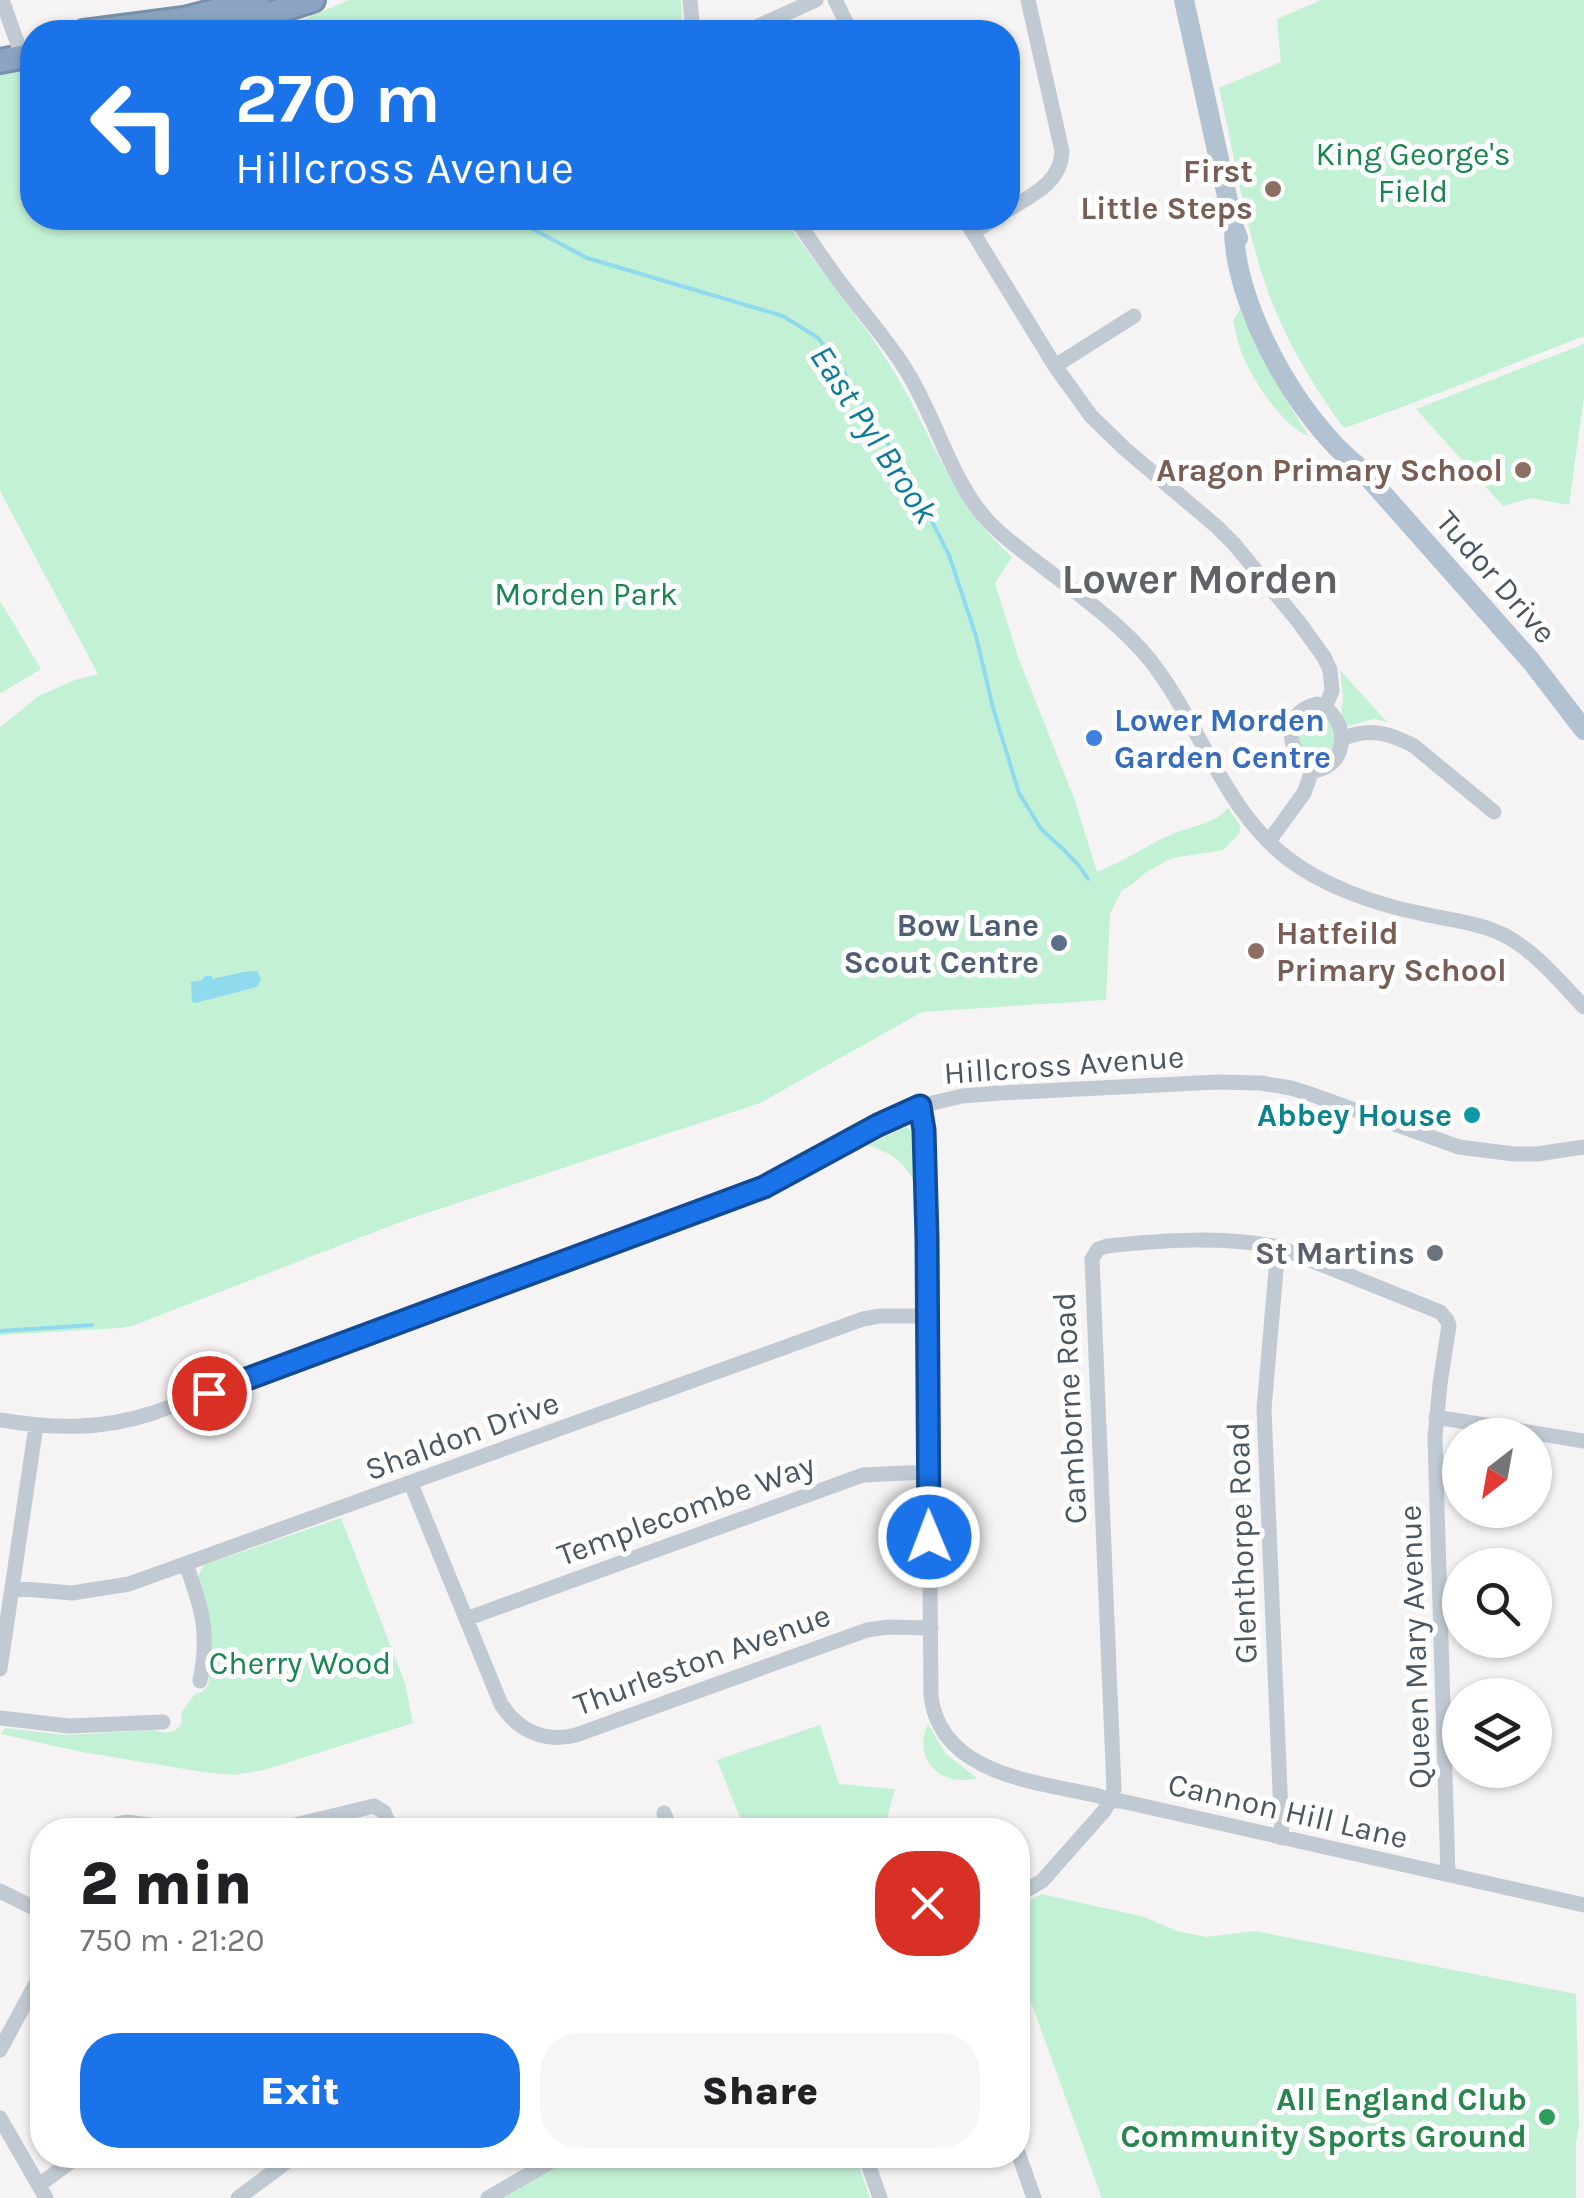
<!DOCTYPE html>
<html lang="en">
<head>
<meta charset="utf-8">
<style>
  :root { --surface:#fff; --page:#f6f6f6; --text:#202124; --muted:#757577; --accent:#1a73e8 }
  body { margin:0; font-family:Karla,sans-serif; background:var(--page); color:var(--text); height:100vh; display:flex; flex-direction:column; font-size:38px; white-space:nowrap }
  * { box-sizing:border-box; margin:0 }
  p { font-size:32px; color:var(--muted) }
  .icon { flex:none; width:55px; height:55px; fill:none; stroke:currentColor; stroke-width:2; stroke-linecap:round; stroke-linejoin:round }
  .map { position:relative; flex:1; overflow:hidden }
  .details { position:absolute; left:30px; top:1818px; width:1000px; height:350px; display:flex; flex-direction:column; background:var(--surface); border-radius:40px; box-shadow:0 2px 8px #0004 }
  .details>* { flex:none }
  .top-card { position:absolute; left:20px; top:20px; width:1000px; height:210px; border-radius:40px; box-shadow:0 2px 8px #0004; background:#1a73e8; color:#fff; overflow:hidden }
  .needle { width:65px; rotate:211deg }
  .controls { position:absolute; left:1442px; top:1418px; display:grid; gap:20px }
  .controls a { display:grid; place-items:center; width:110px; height:110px; border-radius:50%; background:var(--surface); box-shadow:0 2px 8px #0004; font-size:50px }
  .pin { position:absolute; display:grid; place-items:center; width:85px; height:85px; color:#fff; margin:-42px; border:5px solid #fff; border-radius:50%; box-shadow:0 2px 10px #0007 }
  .me { position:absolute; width:110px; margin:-55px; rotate:359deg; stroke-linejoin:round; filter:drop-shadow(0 0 8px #0008) }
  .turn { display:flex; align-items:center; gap:35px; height:210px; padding:0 50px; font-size:45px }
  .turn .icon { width:130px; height:130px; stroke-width:2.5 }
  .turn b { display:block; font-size:70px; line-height:85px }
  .round { display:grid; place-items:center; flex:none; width:105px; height:105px; border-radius:40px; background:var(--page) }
  .summary { display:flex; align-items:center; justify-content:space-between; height:170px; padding:0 50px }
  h1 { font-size:60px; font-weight:800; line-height:75px }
  .action { display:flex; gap:20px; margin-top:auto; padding:20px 50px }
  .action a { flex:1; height:115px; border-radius:40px; background:var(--accent); color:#fff; font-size:40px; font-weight:800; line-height:115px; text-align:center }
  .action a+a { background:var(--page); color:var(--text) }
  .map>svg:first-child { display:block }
  .green { fill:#c3f1d5 }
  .water { fill:#90daee }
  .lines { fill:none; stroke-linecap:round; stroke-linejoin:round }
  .stream { stroke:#90daee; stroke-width:4 }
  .highway-casing { stroke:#7690ad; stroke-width:28 }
  .minor { stroke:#c1cad2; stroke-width:15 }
  .major { stroke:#b3c2d1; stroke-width:20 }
  .highway { stroke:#8ba5c1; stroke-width:22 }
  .route-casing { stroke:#114b97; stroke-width:25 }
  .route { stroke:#1a73e8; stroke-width:18 }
  .education-dot { fill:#8d6e63; stroke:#fff; stroke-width:4 }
  .shop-dot { fill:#3f7fe0; stroke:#fff; stroke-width:4 }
  .service-dot { fill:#5c6f8a; stroke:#fff; stroke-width:4 }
  .culture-dot { fill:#0f9aa8; stroke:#fff; stroke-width:4 }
  .worship-dot { fill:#6b7280; stroke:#fff; stroke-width:4 }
  .leisure-dot { fill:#2e9e5b; stroke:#fff; stroke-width:4 }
  .labels { text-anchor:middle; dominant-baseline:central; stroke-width:10; stroke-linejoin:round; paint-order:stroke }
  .park-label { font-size:32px; fill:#17864f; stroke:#fff }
  .education-label { font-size:32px; font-weight:bold; fill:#785e54; stroke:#fff; text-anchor:end }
  .street-label { font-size:32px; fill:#4a5661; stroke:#fff }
  .shop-label { font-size:32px; font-weight:bold; fill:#366cbe; stroke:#fff; text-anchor:start }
  .service-label { font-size:32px; font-weight:bold; fill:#4e5e75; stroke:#fff; text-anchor:end }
  .culture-label { font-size:32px; font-weight:bold; fill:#0d838f; stroke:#fff; text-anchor:end }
  .worship-label { font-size:32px; font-weight:bold; fill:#5b616d; stroke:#fff; text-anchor:end }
  .leisure-label { font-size:32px; font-weight:bold; fill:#27864d; stroke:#fff; text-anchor:end }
  .water-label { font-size:35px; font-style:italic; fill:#0c7c9b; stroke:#fff }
  .district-label { font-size:42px; font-weight:bold; fill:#5f6368; stroke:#fff }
</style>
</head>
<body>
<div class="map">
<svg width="1584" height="2198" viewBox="0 0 1584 2198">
  <rect width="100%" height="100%" fill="#f5f3f3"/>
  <!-- green -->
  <path class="green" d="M349,0H681L683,32H256L295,23Z
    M1321,0H1584V336C1504,367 1425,400 1344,428C1316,390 1292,351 1274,307C1247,241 1235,157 1219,88L1281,62L1277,19Z
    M32,68V218H784C817,267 856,312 888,362C933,432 947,499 1012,557L995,583L1018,657L1074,798L1097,872C1123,862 1145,846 1170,835C1189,826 1214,825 1228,808L1240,826V833L1223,850L1172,858L1145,873L1133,884L1122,890L1110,914L1106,1000L922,1012L760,1103L403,1221L132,1326L119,1328L0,1335V727L39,696L75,680L98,674L0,491V73Z
    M1240,309C1259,354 1282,395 1309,436C1283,427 1252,379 1242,354C1238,344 1236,332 1233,321Z
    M1584,344V396L1569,505L1531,498L1503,506L1416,409Z
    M0,601L41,669L1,693L0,692Z
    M1340,670L1387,722L1374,719L1347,726L1341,718L1343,696Z
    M1317,712C1334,721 1335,738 1334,755L1319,764L1307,759C1299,739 1288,718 1317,712Z
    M906,1127L917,1133L918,1182L915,1183C901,1158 892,1155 868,1145Z
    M341,1518L405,1683L413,1723L264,1770L234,1775L203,1772L82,1752L1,1734L5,1728L65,1735L154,1730C168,1736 185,1732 181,1713L195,1694C204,1692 207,1689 209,1681L197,1578L204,1565Z
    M928,1724L946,1754L977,1778C942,1789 911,1758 928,1724Z
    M820,1725L839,1784L895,1789L884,1830H745L717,1760Z
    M1042,1894L1144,1917L1177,1931L1206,1937L1255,1931L1576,1994L1579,2126L1576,2143V2198H1102L1018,1966V1907Z
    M576,2155H855L870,2198H502Z"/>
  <!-- water -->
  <path class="water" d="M257,971L261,979L257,987L195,1003L192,1002L191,982L202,980L205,976H212L213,979L243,972Z"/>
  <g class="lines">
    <!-- stream -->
    <path class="stream" d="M512,218L587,258L783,316L818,338L841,367L868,415L906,470L949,555L976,636L993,708L1019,793L1041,829L1063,849L1080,867L1088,879
      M0,1331L92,1325"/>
    <defs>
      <path id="highway" d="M84,32L184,19L258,0
        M193,32L250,20L313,0
        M0,61L32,55"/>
    </defs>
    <!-- highway casing -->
    <use href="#highway" class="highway-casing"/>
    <!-- minor -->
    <path class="minor" d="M2,0L22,56
      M690,0L693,32
      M835,0L851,32
      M745,32L816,0
      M1008,210C1032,195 1061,183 1062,151L1028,0
      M795,218C811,241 826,264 843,286C864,314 888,341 906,370C937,419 950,480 989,522C1005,539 1024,552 1042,566C1077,593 1122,625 1150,660C1199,722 1223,808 1287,858C1323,886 1375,904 1419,913C1448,920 1479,922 1506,936C1537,953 1560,982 1584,1007
      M964,218L1055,366L1091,416L1125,449L1216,526L1234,544L1298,621L1324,657L1330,670L1332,691L1325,707
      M973,232L996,218
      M1055,366L1134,316
      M1317,704C1349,715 1352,767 1312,771C1288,752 1279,713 1317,704Z
      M1342,739C1369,727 1390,733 1414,746L1494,812
      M1269,841L1304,793L1312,771
      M921,1106L924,1130L927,1239L931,1696C940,1775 1038,1782 1099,1796L1110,1801H1121L1584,1905
      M1278,1247L1264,1409L1282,1838
      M1436,1417L1584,1441
      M0,1420C54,1429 101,1430 153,1413L726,1202L787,1177L879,1125L916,1107L962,1096L1000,1093L1217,1082L1261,1083L1291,1088L1313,1095L1459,1147L1514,1154H1537L1584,1147
      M411,1484L501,1704C518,1731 545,1743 576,1735L867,1630L888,1627L931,1628
      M186,1564C202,1609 210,1632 200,1681
      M13,1588L72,1593L129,1584L863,1319L880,1316H927
      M466,1619L863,1475L928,1472
      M0,1669L36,1426
      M0,1718L69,1726L163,1722
      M664,1813L671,1830
      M112,1830L117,1824L126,1822L187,1830
      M274,1830L374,1806L384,1812L391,1830
      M0,1891L42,1912
      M1018,1895L1042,1881L1104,1811L1110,1801L1114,1789L1092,1259L1098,1249L1107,1246C1163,1240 1222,1236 1278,1247L1440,1312L1447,1320L1449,1325L1440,1384L1435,1438L1448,1875
      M0,2050L42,1972
      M0,2118L46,2198
      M1018,2153L1034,2198
      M865,2155L880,2198
      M39,2185L80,2155
      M238,2198L296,2155
      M488,2198L562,2155"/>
    <!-- major -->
    <path class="major" d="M1184,0L1234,228L1238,238
      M1234,228C1234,306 1299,421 1360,468L1531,661L1584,730"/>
    <!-- highway -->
    <use href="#highway" class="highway"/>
  </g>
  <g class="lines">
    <defs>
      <path id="route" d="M209,1393L764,1187L878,1125L920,1106L924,1130L927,1239L929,1537"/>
    </defs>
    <!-- route casing -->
    <use href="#route" class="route-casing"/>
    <!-- route -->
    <use href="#route" class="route"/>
  </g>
  <!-- markers -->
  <g class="education-dot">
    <circle cx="1273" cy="189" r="10"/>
    <circle cx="1523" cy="470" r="10"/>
    <circle cx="1256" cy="951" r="10"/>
  </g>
  <circle class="shop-dot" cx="1094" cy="738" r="10"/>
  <circle class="service-dot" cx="1059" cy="943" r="10"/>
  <circle class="culture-dot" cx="1472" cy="1115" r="10"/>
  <circle class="worship-dot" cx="1435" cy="1253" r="10"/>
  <circle class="leisure-dot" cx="1547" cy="2117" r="10"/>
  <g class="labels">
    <!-- park labels -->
    <g class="park-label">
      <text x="1413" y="154">King George's<tspan x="1413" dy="37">Field</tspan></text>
      <text x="586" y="594">Morden Park</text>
      <text x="300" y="1663">Cherry Wood</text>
    </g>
    <!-- education labels -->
    <g class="education-label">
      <text x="1253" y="171">First<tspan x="1253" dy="37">Little Steps</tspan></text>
      <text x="1503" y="470">Aragon Primary School</text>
      <text x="1276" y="933" text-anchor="start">Hatfeild<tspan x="1276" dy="37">Primary School</tspan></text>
    </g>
    <!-- street labels -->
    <g class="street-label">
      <text transform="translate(1496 577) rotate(49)">Tudor Drive</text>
      <text transform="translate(1064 1065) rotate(-4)">Hillcross Avenue</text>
      <text transform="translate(1070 1408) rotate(-93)">Camborne Road</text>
      <text transform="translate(462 1436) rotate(-20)">Shaldon Drive</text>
      <text transform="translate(686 1510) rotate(-20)">Templecombe Way</text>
      <text transform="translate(1242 1543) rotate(-92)">Glenthorpe Road</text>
      <text transform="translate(1415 1647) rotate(-92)">Queen Mary Avenue</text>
      <text transform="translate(702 1660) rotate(-20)">Thurleston Avenue</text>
      <text transform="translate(1288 1811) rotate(13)">Cannon Hill Lane</text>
    </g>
    <!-- shop labels -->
    <g class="shop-label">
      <text x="1114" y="720">Lower Morden<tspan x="1114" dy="37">Garden Centre</tspan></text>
    </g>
    <!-- service labels -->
    <g class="service-label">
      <text x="1039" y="925">Bow Lane<tspan x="1039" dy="37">Scout Centre</tspan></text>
    </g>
    <!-- culture labels -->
    <g class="culture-label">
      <text x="1452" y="1115">Abbey House</text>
    </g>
    <!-- worship labels -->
    <g class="worship-label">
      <text x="1415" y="1253">St Martins</text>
    </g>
    <!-- leisure labels -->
    <g class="leisure-label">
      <text x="1527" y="2099">All England Club<tspan x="1527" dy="37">Community Sports Ground</tspan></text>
    </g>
    <!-- water labels -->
    <g class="water-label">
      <text transform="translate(874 434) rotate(57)">East Pyl Brook</text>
    </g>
    <!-- district labels -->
    <g class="district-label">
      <text x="1200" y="579">Lower Morden</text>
    </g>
  </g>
</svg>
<div class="controls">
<a><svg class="needle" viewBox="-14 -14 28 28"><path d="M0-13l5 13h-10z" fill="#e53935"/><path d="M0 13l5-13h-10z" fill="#757577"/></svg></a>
<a><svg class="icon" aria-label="search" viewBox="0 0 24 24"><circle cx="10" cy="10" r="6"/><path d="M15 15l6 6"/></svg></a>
<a><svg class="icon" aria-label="layers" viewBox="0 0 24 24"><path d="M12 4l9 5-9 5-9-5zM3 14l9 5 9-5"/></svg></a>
</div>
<div class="pin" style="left:209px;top:1393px;background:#d93025"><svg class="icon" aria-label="arrive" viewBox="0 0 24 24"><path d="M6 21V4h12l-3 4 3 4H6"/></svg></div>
<svg class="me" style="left:929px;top:1537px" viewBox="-20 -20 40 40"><circle r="17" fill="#1a73e8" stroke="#fff" stroke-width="3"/><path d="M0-11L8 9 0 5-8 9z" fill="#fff"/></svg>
<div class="top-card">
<div class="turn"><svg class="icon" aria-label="left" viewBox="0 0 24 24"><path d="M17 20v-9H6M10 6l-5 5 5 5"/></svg><div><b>270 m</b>Hillcross Avenue</div></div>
</div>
<section class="details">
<div class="summary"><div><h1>2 min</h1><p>750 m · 21:20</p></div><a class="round" style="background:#d93025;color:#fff"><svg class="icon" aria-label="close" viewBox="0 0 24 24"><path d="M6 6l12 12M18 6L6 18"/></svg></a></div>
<div class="action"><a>Exit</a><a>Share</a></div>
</section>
</div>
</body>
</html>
